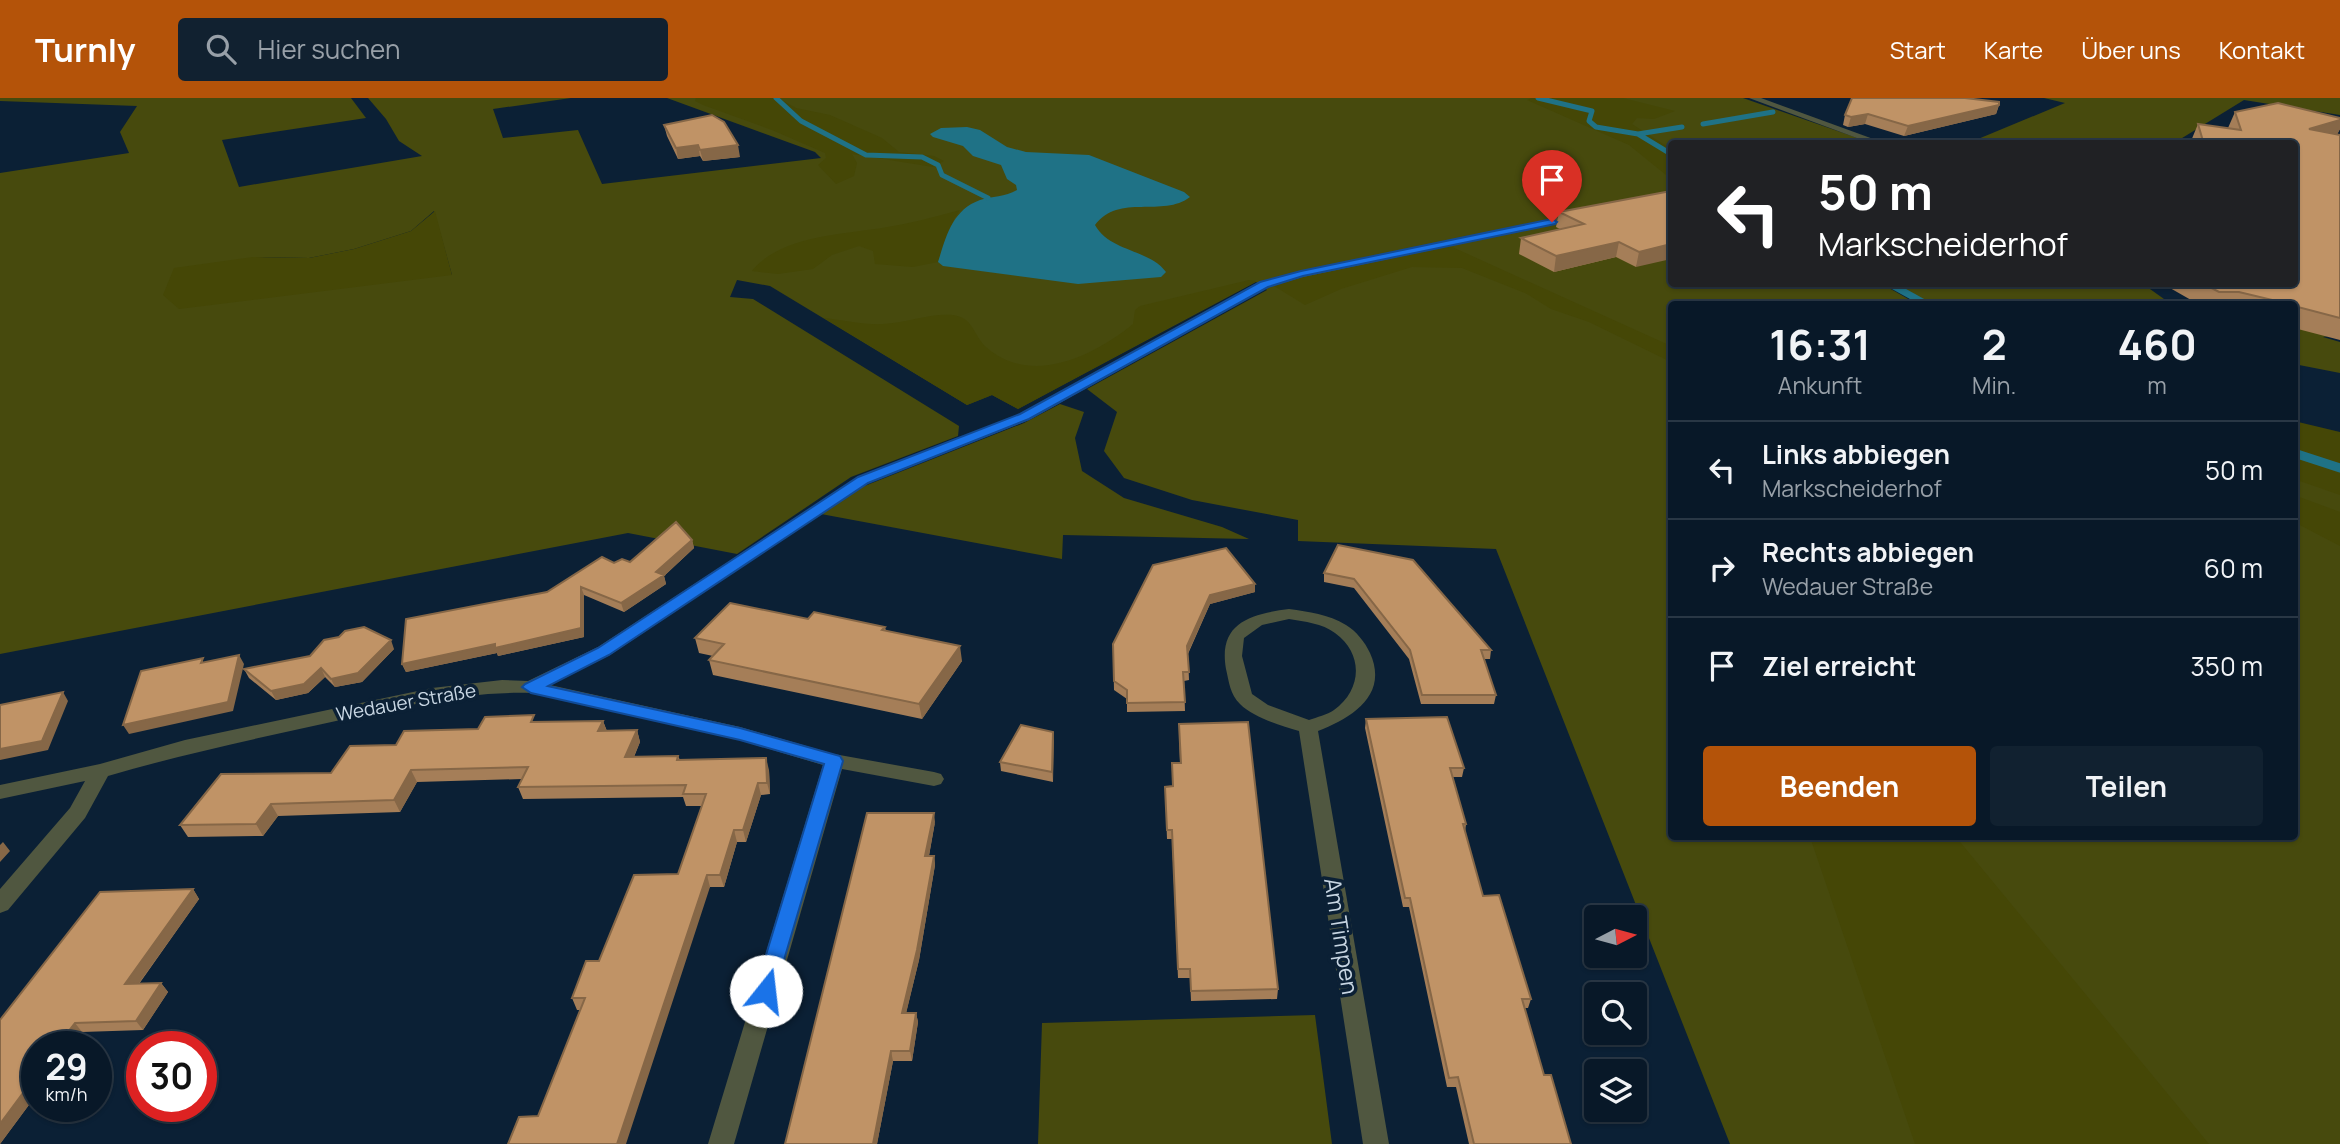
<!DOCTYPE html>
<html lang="de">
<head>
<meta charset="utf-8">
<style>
  :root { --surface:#081828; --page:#112130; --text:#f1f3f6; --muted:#98a0a8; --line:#293745; --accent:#b45309 }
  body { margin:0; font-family:Manrope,sans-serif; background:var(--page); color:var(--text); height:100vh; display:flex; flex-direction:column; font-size:26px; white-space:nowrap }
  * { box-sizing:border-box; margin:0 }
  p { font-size:23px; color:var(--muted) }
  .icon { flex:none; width:38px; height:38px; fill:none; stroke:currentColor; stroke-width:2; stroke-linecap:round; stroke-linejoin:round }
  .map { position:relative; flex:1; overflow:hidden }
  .details { position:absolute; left:1668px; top:203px; width:630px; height:539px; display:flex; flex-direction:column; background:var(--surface); border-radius:7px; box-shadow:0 2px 5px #0004,0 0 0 2px var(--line) }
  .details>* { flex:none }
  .guide { position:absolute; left:1668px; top:42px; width:630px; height:147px; border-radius:7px; box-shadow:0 2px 5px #0004,0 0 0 2px var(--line); background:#202124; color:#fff; overflow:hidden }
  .needle { width:46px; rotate:84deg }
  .tools { position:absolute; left:1584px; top:807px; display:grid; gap:14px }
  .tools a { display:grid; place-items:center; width:63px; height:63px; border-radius:7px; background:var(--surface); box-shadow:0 2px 5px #0004,0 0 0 2px var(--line); font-size:35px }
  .speed { position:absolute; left:21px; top:933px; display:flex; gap:14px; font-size:35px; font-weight:700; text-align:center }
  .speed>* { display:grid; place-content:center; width:91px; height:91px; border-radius:50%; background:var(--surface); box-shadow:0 2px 5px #0004,0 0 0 2px var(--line); line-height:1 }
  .speed small { font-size:18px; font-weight:400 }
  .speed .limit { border:10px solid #d22; background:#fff; color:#111 }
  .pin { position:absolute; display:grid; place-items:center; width:60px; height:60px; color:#fff; margin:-72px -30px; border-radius:50% 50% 50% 0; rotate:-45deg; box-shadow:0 0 7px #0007 }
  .pin .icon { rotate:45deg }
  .me { position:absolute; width:77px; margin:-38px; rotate:16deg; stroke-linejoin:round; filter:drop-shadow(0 0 5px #0008) }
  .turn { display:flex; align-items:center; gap:24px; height:147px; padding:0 35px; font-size:32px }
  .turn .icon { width:91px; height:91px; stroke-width:2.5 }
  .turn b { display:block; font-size:49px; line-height:60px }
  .eta { display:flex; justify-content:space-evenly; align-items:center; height:119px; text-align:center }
  .eta b { font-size:42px; font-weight:700; line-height:49px }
  .button { display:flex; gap:14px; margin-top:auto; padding:14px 35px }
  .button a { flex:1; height:80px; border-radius:7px; background:var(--accent); color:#fff; font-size:28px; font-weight:700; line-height:80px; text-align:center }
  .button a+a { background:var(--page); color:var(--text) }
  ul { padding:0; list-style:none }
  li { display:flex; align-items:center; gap:21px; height:98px; padding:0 35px; border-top:2px solid var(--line) }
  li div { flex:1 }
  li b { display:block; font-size:26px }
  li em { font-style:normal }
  header { display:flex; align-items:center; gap:42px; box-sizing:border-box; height:98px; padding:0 35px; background:var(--accent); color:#fff }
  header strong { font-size:33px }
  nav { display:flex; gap:38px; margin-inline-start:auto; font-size:24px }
  .search { width:490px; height:63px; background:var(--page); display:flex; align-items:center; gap:18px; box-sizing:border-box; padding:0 24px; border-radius:7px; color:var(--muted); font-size:26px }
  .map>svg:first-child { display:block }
  .green { fill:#474a0d; fill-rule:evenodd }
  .forest { fill:#454706 }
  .water { fill:#1f7286 }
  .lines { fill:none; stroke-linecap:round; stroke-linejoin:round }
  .stream-far2 { stroke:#1f7286; stroke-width:5 }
  .stream-far1 { stroke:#1f7286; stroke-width:7 }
  .stream { stroke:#1f7286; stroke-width:9 }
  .street { fill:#505740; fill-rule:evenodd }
  .wall { fill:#a57e58 }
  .shaded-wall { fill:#866747 }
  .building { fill:#c09366; stroke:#866747; stroke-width:2 }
  .route { fill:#1a73e8; stroke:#114b97; stroke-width:2 }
  .labels { text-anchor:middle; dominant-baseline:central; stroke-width:7; stroke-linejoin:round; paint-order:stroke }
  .street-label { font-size:19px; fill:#c8d6e3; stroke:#0b2035 }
  .near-street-label { font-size:23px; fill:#c8d6e3; stroke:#0b2035 }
</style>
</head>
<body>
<header>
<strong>Turnly</strong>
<div class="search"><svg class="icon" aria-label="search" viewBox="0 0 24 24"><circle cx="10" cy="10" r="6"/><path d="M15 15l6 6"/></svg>Hier suchen</div>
<nav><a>Start</a><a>Karte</a><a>Über uns</a><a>Kontakt</a></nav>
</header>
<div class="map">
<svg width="2340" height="1046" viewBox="0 0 2340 1046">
  <rect width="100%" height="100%" fill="#0b2035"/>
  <!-- green -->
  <path class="green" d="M0,0H351L366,20L222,42L239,89L422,58L399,43L386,21L368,0H571L493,11L503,40L578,32L602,86L821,60L815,54L667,0H1743L1872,45L1671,46V186H1882L1917,206H1671V738H2294V362L2340,378V1046H1730L1496,451L1298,443V422L1192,402L1124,380L1104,353L1117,314L1087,291L1267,192L1256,184L1018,311L992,297L967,307L770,188L737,182L730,199L753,201L959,328L958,338L851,379L737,456L628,435L0,556V75L129,55L120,34L137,8L0,3ZM434,113L452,177L253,159L309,160L354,151L411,133Z
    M2044,0H2340V17L2244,2L2174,45L1966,46L2065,5Z
    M1896,186H2143L2171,206H1931Z
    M2294,220L2334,237L2323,239L2340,244V275L2294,266Z
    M1060,306L1084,314L1075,340L1082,373L1124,400L1222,429L1249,441L1063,437L1062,461L821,416L862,389L1024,325Z
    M1315,917L1332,1046H1038L1042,925Z"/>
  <!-- forest -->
  <path class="forest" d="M696,0H778L796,10L830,17L882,40L899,54L934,58L944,63L933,69L852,56L857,65L854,78L836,86L818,67L826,60L825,55L772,32L703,7L695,3Z
    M1532,0H1623L1675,13L1654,21L1637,20L1632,26L1671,51V81L1629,47L1527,2Z
    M960,112L954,121L938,164L913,169L875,166L873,153L859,148L832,157L813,171L778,176L752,173C778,139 842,136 882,130C908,126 934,119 960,112Z
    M435,113L452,177L179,211L163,197L174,170L253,159L309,160L354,151L411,133Z
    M1450,148L1671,248V264L1589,224L1551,211L1527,196L1462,170L1412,169L1341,191L1305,207L1274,188L1306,178Z
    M1249,182L1256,183L1018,311L992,297L967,307L824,220C843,222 864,227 883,226C906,225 930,215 953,217C974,220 973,237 986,249C1031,289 1094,258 1133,226L1135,212L1140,208Z
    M2294,323L2340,334V397L2294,381V353L2299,354L2294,349Z
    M2294,397L2340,414V448L2294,424Z
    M1810,739H1956L2209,1046H1915Z"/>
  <!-- water -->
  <path class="water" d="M967,29L980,32L1007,49L1026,54L1089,57L1184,94L1190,99C1163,120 1119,95 1095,127C1110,154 1149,151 1166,174L1161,179L1078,186L943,168L938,164C946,139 952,112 980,102C992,98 1005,99 1017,92L1016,87L1007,81L1001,67L973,58L963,48L933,39L930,36L941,30Z"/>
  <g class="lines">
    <!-- stream-far2 -->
    <path class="stream-far2" d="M776,0L801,23L866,57L922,59L938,67L942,77L988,100
      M1538,0L1592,13L1589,23L1596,29L1638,36L1671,56
      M1703,26L1773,14
      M1638,36L1682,29"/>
    <!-- stream-far1 -->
    <path class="stream-far1" d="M1890,186L1926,206"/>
    <!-- stream -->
    <path class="stream" d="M2294,355L2340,370"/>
    <!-- street -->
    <path class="street" d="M1749,0H1761L1887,46H1873Z
      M1579,115L1583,116V120L1303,179L1268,189L1029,322L868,385L610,557L550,587L740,629L834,656L934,674L941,676L944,681L941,686L934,688L842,671L734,1046H708L823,667L739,642L531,595C465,593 400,609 336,623C259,640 183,656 108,678L85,720L8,812L0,815V791L70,710L85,683L0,701V687L100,666L185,642L432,590L502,582L528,583L598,549L858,379L1019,316L1260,185L1301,173Z
      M1289,511C1309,514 1328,516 1346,527C1356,533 1365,544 1370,555C1389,597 1352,620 1318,633L1389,1046H1363L1299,633C1280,627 1254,620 1240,606C1230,596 1229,584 1226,571C1218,525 1250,516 1289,511ZM1289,521C1305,524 1322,525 1335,535C1364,556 1362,592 1334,612C1327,617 1317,619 1309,622L1268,607L1252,596L1242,558L1244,540L1262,527Z"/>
  </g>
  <!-- wall -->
  <path class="wall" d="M1999,7L1996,16L1904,38L1865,26L1848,29L1843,27L1845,17Z
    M2235,14L2340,31L2337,36L2340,37V242L2294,230V206H2198L2170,190L2162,189L2156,186H2294V46H2142L2144,41L2191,43L2198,26L2228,30Z
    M664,27L740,59L703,63L700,58L678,61L667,38Z
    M1671,93L1636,169L1616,159L1554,174L1519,156L1521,140L1560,131L1556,129L1559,114Z
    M692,442L694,450L664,478L666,486L624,514L584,497V539L498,558L497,555L406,574L402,566L547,494L614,465L630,464Z
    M1338,447L1491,552L1490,561H1484L1496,597L1494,606H1421L1409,561L1354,490L1324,484V475Z
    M1153,467L1255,494L1210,506L1188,556L1189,582L1184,583L1185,613L1127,614V601L1114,592L1113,546Z
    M808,521L885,529L886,533L962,563L922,621L713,577L709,562L713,558L699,555L695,540Z
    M394,551L362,584L335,589L325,579L308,595L276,602L249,580L244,571Z
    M1366,621L1464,670L1462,679H1453L1466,726L1465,734L1483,798L1531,901L1528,910H1524L1544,977L1571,1046H1469L1456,989H1447L1409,809H1403L1365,630Z
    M603,623L607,633L637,632L640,644L634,659L678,658L680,662L769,672L770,696L761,697L746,744H737L724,789H710L538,1018L580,912H577L572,900L599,863L678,776L702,708H686L683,699L523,701L518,689L522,681L417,684L400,714L278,718L263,738L188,739L180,727L331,675L396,647L478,631L537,624Z
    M1053,634V684L1001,673L1000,664Z
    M1179,635L1278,891L1277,901L1191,903L1190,880H1178L1172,741H1167L1165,689L1172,688L1180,665Z
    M935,724L929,758H934L935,767L919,862L906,915H916L918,924L912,963H893L877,1046H785Z
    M193,791L199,801L139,886L161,885L168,894L143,932L82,934L71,948H37V996L0,1046V922L100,794Z"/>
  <!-- shaded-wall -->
  <path class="shaded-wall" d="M1999,7L1996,16L1904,38L1908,28Z
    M1868,16L1865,26L1848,29L1851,19Z
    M2340,22V31L2337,37L2309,31Z
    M698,47L700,58L678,61L676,50Z
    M738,47L740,59L703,63L700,52Z
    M1619,144L1616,159L1554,174L1556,158Z
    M1671,146V161L1636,169L1639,154Z
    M692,442L694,450L664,478L666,486L624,514L621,505Z
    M1255,486V494L1210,506L1187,557V548L1210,497Z
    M581,489L584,497V539L498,558L497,555L406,574L402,566Z
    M391,542L394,551L362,584L335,589L331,581Z
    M960,548L962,563L922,621L919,606Z
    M239,557L244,566L233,613L129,636L123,627Z
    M321,570L325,579L308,595L276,602L271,593Z
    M63,594L68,603L48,652L0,662V651Z
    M603,623L607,634L598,633Z
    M637,632L640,644L629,670L625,659Z
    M1053,634L1054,643L1053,684L1052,674Z
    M766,660L769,672L770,696L767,685Z
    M411,672L417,684L400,714L394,702Z
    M758,685L761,697L746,744L743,732Z
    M271,706L278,718L263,738L256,726Z
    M934,715L935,724L927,768L925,758Z
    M734,732L737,744L724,789L720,777Z
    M3,744L10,753L0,764V747Z
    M934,758L935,767L919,862L904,924L902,915Z
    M707,777L710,789L626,1046H617Z
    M193,791L199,801L132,895L125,886Z
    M161,885L168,894L143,932L136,923Z
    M916,915L918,924L912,963L910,953Z
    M75,925L82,934L71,948H57Z
    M891,953L893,963L877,1046H873Z
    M37,976V996L0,1046V1026Z"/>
  <!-- building -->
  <path class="building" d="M1852,0H1965L1999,4V7L1908,28L1868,16L1851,19L1845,17Z
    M2278,5L2340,20V22L2309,31L2340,37V220L2294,208V206H2289L2239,194H2219L2204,186H2294V46H2148L2144,41L2203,43L2198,26L2241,32L2235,14Z
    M712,17L724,24L738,47L700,52L698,47L676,50L664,27Z
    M1671,93V146L1639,154L1619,144L1556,158L1521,140L1584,126L1559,114Z
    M676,424L692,442L656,474L664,477L621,505L581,489V530L495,550V546L402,566L406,521L547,494L602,459L614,465L622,461L630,464Z
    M1338,447L1413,462L1491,552H1481L1496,597H1422L1410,552L1354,481L1324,475Z
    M1226,450L1255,486L1210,497L1187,548L1189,574H1183L1185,604L1127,605V592L1114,583L1113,546L1153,467Z
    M730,505L808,521L814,514L885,529L882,532L960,548L919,606L709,562L724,546L695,540Z
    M364,529L391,542L358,575L331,581L321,570L304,586L271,593L244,571L310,558L324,542L339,539L345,533Z
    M239,557L228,604L123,627L141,573L203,560L201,565Z
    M63,594L42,643L0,651V607Z
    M534,617L531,624L603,623L598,633L637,632L625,659L678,658L677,662L766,660L767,685H758L743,732H734L720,777H707L617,1046H508L519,1019L538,1018L585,900H572L586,863H599L634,777L678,776L706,696H683L686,687L518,689L528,669L411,672L394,702L271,706L256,726L180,727L221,676L331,675L350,648L396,647L404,633L478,631L485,619Z
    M1447,619L1464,670H1450L1466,726H1463L1483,798L1499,797L1531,901H1522L1544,977H1551L1571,1046H1474L1458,979L1449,980L1410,800H1405L1366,621Z
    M1248,624L1278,891L1191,893L1190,871H1178L1172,732H1167L1165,689L1173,688L1172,665H1181L1179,626Z
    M1021,627L1053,634L1052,674L1000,664Z
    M867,715H934L925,758H934L917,852L902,915H916L910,953H891L873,1046H785Z
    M193,791L125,886L161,885L136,923L75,925L57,948H37V976L0,1026V922L100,794Z"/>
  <!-- route -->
  <path class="route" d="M1552,121L1557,124L1555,126L1303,178L1268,189L1029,321L868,385L609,557L548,588L740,630L840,658L843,663L773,899L766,902L758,899L755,893L824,666L740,642L531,595L522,589L525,586L598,550L858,379L1020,316L1260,184L1301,173Z"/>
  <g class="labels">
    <!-- street labels -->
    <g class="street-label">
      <text transform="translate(406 604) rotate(-10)">Wedauer Straße</text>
    </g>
    <!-- near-street labels -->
    <g class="near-street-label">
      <text transform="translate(1342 838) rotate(81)">Am Timpen</text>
    </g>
  </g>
</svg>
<div class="tools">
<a><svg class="needle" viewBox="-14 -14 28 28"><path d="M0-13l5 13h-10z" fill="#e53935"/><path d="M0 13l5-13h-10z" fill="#98a0a8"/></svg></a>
<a><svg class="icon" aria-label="search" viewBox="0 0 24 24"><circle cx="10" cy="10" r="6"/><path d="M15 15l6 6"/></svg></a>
<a><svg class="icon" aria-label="layers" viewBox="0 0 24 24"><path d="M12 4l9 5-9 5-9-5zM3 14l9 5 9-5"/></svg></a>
</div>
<div class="speed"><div>29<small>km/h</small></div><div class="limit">30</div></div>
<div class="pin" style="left:1552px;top:124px;background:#d93025"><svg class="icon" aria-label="arrive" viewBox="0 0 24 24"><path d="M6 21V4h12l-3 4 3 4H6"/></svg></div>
<svg class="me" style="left:766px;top:893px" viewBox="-20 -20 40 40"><circle r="19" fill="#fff"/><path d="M0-13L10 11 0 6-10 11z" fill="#1a73e8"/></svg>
<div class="guide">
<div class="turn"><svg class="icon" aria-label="left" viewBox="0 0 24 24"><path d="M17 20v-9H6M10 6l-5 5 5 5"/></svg><div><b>50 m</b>Markscheiderhof</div></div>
</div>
<section class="details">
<div class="eta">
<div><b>16:31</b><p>Ankunft</p></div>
<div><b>2</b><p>Min.</p></div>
<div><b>460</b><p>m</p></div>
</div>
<ul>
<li><svg class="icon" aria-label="left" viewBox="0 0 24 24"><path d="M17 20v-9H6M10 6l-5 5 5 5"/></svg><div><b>Links abbiegen</b><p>Markscheiderhof</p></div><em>50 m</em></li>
<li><svg class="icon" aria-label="right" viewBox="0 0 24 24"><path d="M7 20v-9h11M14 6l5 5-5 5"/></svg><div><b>Rechts abbiegen</b><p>Wedauer Straße</p></div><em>60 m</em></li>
<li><svg class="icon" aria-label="arrive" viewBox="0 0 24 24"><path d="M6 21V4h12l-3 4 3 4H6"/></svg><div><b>Ziel erreicht</b></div><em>350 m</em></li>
</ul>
<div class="button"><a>Beenden</a><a>Teilen</a></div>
</section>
</div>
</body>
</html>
